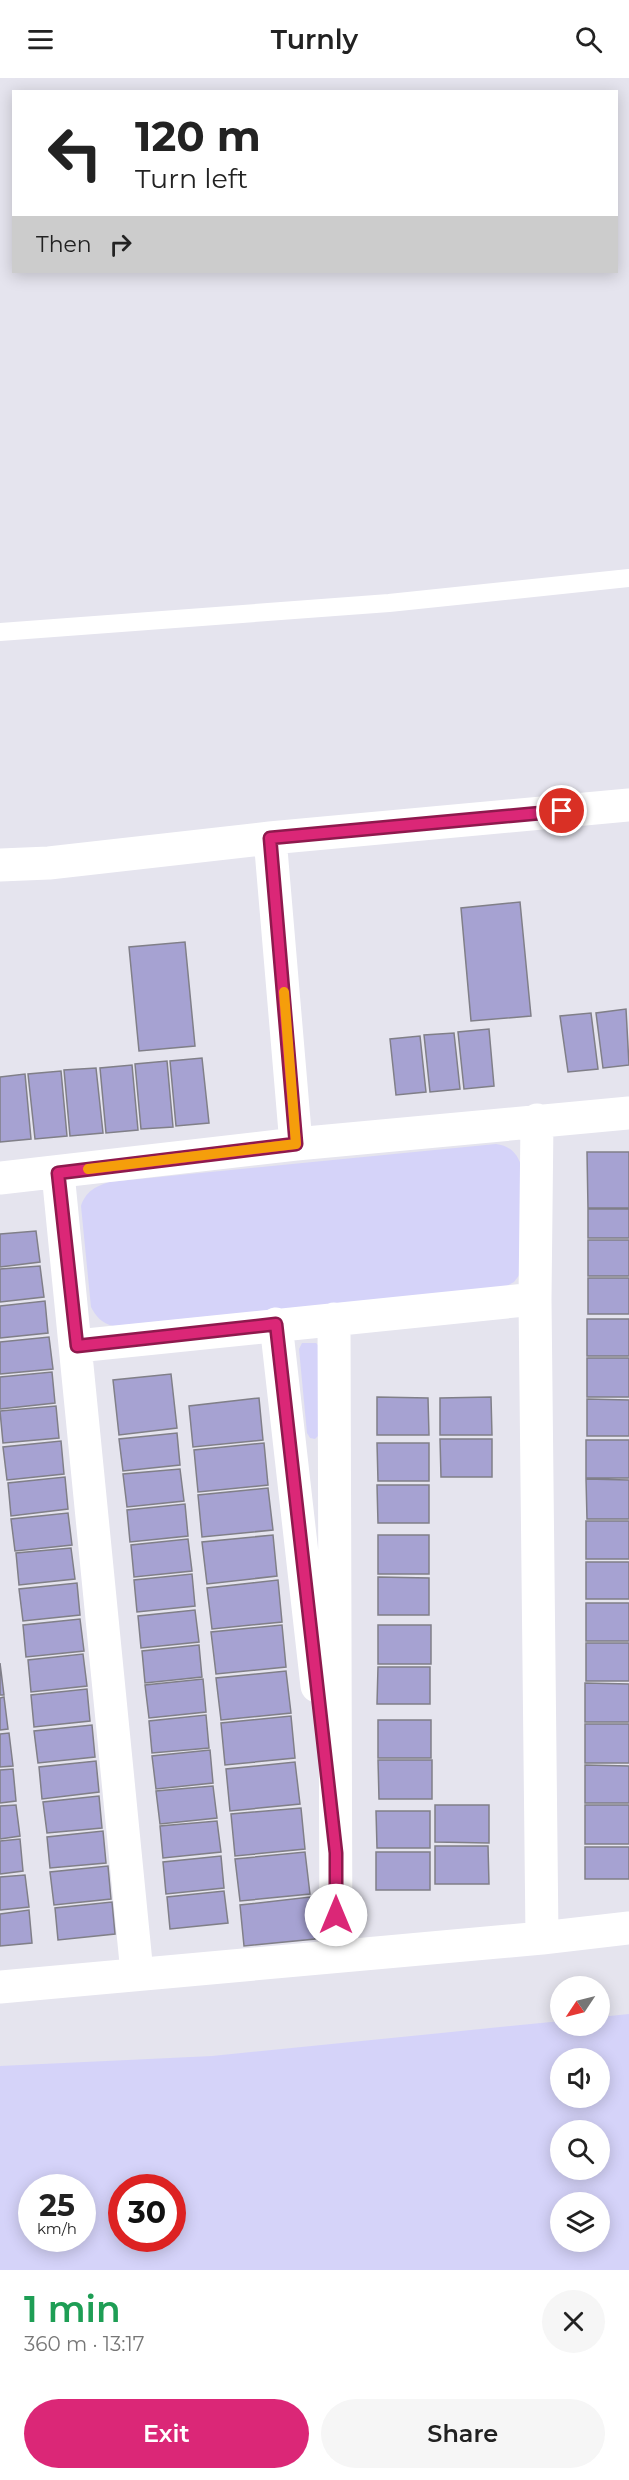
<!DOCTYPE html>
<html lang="en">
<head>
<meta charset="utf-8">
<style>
  :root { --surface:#fff; --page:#f6f6f6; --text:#222; --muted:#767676; --accent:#db2777 }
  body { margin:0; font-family:Montserrat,sans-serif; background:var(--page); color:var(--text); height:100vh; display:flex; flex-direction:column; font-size:22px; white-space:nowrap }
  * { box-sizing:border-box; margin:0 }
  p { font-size:20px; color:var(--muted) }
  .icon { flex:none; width:33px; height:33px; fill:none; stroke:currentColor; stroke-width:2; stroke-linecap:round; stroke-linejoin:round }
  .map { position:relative; height:2192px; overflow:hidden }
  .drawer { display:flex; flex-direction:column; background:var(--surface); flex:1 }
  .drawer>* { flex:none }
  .banner { position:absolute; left:12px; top:12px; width:606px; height:183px; border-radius:0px; box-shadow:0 3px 15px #0003; background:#fff; color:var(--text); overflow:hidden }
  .needle { width:39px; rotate:235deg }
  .controls { position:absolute; left:550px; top:1898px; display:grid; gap:12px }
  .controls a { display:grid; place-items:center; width:60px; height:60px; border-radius:50%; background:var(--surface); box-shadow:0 3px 15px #0003; font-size:30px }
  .speed { position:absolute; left:18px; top:2096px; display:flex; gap:12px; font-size:30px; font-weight:700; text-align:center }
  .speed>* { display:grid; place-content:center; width:78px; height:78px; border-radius:50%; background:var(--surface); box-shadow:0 3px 15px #0003; line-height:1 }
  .speed small { font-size:15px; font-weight:400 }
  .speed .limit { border:9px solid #d22; background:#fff; color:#111 }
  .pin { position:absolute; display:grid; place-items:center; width:51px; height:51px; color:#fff; margin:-26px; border:3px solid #fff; border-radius:50%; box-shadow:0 2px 6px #0007 }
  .me { position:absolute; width:66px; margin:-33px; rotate:0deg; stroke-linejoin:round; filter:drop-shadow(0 0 4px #0008) }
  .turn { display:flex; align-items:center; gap:21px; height:126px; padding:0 24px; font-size:27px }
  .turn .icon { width:78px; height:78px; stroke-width:2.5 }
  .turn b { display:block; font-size:42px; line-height:51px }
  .then { display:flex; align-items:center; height:57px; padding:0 24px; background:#0003; gap:12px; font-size:22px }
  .round { display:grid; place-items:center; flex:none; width:63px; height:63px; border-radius:32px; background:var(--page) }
  .summary { display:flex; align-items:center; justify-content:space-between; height:102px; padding:0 24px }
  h1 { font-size:36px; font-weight:600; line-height:45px; color:#1e9e55 }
  .button { display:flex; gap:12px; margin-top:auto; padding:12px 24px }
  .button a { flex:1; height:69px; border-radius:36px; background:var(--accent); color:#fff; font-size:24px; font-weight:600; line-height:69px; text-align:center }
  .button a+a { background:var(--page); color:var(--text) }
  header { display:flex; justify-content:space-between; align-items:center; height:78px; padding:0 24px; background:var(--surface); font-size:27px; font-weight:600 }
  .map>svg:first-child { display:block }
  .green { fill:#d5d3f9; fill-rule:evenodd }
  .building { fill:#a6a2d2; stroke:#807f88; stroke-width:1.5 }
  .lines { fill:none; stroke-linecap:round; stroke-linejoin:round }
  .service { stroke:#fff; stroke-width:18 }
  .minor { stroke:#fff; stroke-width:33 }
  .route-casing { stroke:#8e194d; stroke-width:15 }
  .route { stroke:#db2777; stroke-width:10 }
  .slow { stroke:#f59e0b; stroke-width:10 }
</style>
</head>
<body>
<header><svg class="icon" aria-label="menu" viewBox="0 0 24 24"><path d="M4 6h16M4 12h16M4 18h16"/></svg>Turnly<svg class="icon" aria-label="search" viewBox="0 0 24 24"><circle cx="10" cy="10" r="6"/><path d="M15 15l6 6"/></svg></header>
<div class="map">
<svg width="629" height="2192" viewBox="0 0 629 2192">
  <rect width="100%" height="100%" fill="#e5e4ee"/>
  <!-- green -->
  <path class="green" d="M496,1066C511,1068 518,1076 522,1090L520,1196L514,1204L505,1209L113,1248C102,1245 96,1239 91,1229L81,1128C86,1113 95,1109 109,1104Z
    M302,1265H316L319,1268V1357L315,1361L310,1360L307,1355L299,1271Z
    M629,1936V2192H0V1988L212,1978L561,1943V1947H600V1939ZM561,1980H600V2019H561ZM561,2052H600V2091H561ZM32,2109H82V2160H32ZM122,2109H172V2160H122ZM561,2124H600V2163H561Z"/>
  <!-- building -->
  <path class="building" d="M520,824L531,938L471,943L461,830Z
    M185,864L195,968L139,973L129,869Z
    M626,931L629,987L603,990L596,935Z
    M591,935L598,991L568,994L560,938Z
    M489,951L494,1008L464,1011L458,954Z
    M454,955L460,1011L430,1014L424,957Z
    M420,958L426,1014L396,1017L390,961Z
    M202,980L209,1045L176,1048L170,983Z
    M167,983L173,1049L141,1051L135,986Z
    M132,987L138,1052L106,1055L100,990Z
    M96,990L103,1055L70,1058L64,992Z
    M61,993L67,1058L35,1061L28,996Z
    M25,996L31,1061L0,1064V999Z
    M587,1074H629V1130H588Z
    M588,1131H629V1160H588Z
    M36,1153L40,1184L0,1189V1156Z
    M588,1162H629V1198H588Z
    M40,1188L44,1219L0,1224V1191Z
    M588,1200H629V1236H588Z
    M45,1223L48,1255L0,1260V1228Z
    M587,1241H629V1278H587Z
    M49,1259L53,1291L0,1296V1264Z
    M587,1280H629V1319H587Z
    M52,1294L55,1325L0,1331V1299Z
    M171,1296L177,1350L119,1357L113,1302Z
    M377,1319L428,1320L429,1357H377Z
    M491,1319L492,1357H440V1320Z
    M259,1320L263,1362L193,1369L189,1328Z
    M587,1321L629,1322V1358H587Z
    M56,1328L59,1360L3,1365L0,1333Z
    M177,1355L180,1387L123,1393L119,1361Z
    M440,1361H492V1399H441Z
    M586,1362H629V1400H586Z
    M61,1363L64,1396L7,1402L3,1369Z
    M264,1365L268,1407L198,1414L194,1372Z
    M377,1365H429V1403H378Z
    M180,1391L184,1423L127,1429L123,1396Z
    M65,1399L68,1431L11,1438L8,1405Z
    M586,1401L629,1402V1441H587Z
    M377,1407H429V1445H378Z
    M268,1410L273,1452L202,1459L198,1417Z
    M185,1426L188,1458L130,1464L127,1432Z
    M68,1435L72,1467L15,1473L11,1441Z
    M586,1443H629V1481H586Z
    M273,1457L277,1498L207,1506L202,1464Z
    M378,1457H429V1496H378Z
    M188,1461L192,1493L134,1499L131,1467Z
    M71,1470L75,1501L19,1507L16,1475Z
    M586,1484H629V1521H586Z
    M192,1496L195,1528L137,1534L134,1502Z
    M378,1499L429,1500V1537H378Z
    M278,1502L282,1544L212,1551L207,1510Z
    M77,1505L80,1537L23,1543L19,1511Z
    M586,1525H629V1563H586Z
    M195,1532L199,1564L141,1570L138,1538Z
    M80,1541L84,1573L26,1579L23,1547Z
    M282,1547L286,1589L216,1596L211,1554Z
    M378,1547H431V1586H378Z
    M586,1565H629V1603H586Z
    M199,1567L202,1599L145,1605L142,1573Z
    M83,1576L87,1608L31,1614L28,1582Z
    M0,1585L4,1617H0Z
    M378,1589H430V1626H377Z
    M286,1593L291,1635L221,1642L216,1600Z
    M203,1601L206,1634L149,1640L145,1607Z
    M585,1605L629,1606V1644H585Z
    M87,1611L90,1643L34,1649L31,1617Z
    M4,1619L8,1651L0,1652V1620Z
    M206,1637L209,1670L152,1675L149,1643Z
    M291,1638L295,1680L225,1687L221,1645Z
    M378,1642H431V1680H378Z
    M585,1646H629V1685H585Z
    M92,1647L95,1679L38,1685L34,1653Z
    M9,1655L13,1688L0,1689V1656Z
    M210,1672L213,1705L156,1711L152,1678Z
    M378,1682H432V1721H379Z
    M96,1683L99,1714L42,1721L39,1689Z
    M295,1684L300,1726L230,1733L226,1691Z
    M585,1687L629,1688V1725H585Z
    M13,1691L16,1723L0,1725V1692Z
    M213,1708L217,1740L160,1746L156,1713Z
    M99,1718L102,1750L47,1755L43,1724Z
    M16,1727L20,1758L0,1761V1728Z
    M435,1727H489V1765L435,1764Z
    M585,1727H629V1766H585Z
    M301,1730L305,1771L235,1778L231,1736Z
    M376,1733H430V1770H377Z
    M217,1743L221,1774L163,1780L160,1748Z
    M103,1753L106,1785L50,1790L47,1759Z
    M20,1761L23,1793L0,1796V1763Z
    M435,1768H488L489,1806H435Z
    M585,1769H629V1801H585Z
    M305,1774L310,1816L240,1823L235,1781Z
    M376,1774H430V1812H376Z
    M221,1778L224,1810L166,1816L163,1784Z
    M108,1788L111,1821L54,1827L50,1794Z
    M25,1797L29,1829L0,1832V1799Z
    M224,1813L228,1845L170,1851L167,1819Z
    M310,1819L315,1861L244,1868L240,1827Z
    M112,1824L115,1856L58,1862L55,1830Z
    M29,1832L32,1865L0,1868V1836Z"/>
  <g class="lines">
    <!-- service -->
    <path class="service" d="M0,554L389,525L629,500"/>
    <!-- minor -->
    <path class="minor" d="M270,760L296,1066
      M0,787L49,785L270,760L629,727
      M537,1042L535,1221L542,1860
      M58,1095L137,1895
      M0,1100L296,1066L629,1035
      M334,1241L336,1877
      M276,1246L317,1608
      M77,1268L535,1221
      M0,1909L542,1860L629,1850"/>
  </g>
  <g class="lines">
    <defs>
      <path id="route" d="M336,1837V1775L276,1246L77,1268L58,1095L296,1066L270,760L562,733"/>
    </defs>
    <!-- route casing -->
    <use href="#route" class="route-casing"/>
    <!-- route -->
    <use href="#route" class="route"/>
    <!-- slow -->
    <path class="slow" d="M88,1091L296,1066L284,914"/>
  </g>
</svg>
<div class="controls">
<a><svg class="needle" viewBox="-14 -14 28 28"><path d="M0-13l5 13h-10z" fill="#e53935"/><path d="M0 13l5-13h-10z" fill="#767676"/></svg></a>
<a><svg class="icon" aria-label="sound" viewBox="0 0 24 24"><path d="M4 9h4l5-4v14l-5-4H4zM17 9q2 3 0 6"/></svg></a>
<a><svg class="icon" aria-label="search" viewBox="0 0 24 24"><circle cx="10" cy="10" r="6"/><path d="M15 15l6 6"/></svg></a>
<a><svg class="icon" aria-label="layers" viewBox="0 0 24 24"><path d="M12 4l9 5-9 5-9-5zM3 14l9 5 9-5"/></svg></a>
</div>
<div class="speed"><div>25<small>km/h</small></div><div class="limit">30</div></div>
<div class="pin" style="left:562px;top:733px;background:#d93025"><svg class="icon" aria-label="arrive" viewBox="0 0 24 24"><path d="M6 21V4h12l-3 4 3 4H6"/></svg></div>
<svg class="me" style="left:336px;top:1837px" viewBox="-20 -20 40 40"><circle r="19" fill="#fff"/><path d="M0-13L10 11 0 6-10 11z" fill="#db2777"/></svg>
<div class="banner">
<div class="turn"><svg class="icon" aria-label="left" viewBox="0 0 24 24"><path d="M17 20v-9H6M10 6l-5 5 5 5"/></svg><div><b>120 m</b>Turn left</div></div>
<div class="then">Then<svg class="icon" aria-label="right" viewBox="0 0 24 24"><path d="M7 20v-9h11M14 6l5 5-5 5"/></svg></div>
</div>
</div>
<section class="drawer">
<div class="summary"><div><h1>1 min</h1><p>360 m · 13:17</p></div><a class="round"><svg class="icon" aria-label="close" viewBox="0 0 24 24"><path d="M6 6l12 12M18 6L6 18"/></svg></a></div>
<div class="button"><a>Exit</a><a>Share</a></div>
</section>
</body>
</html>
